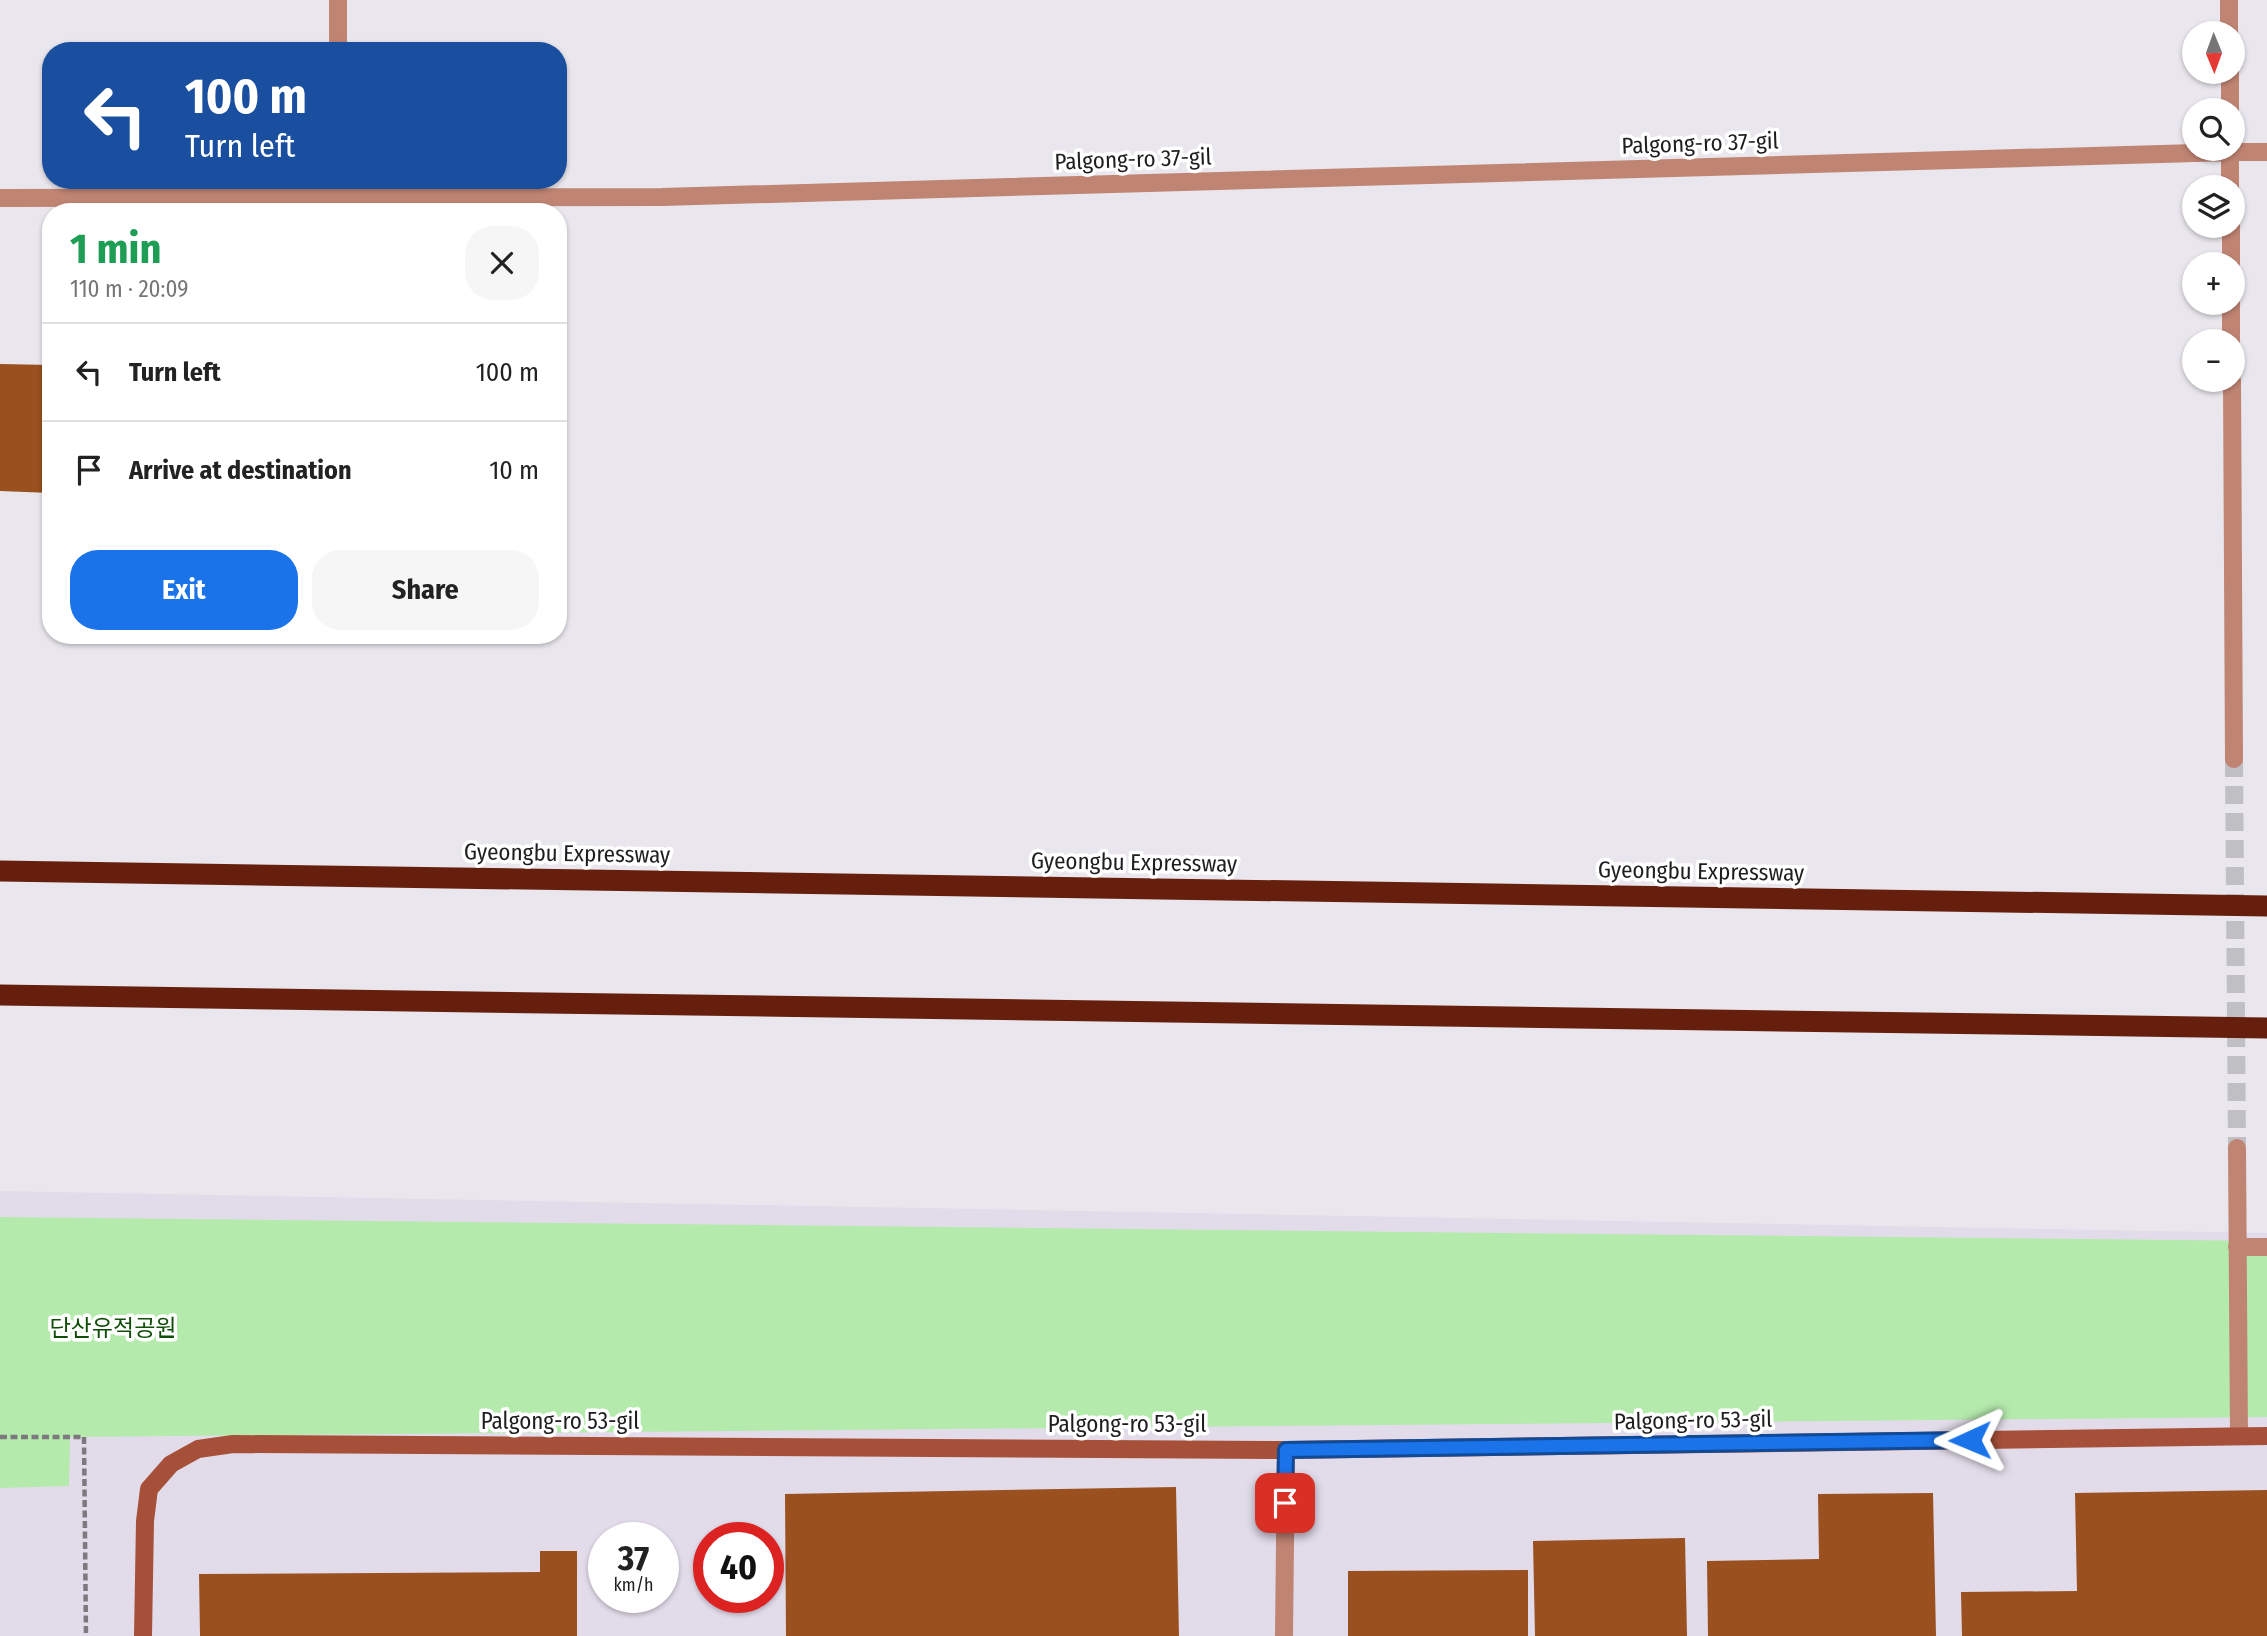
<!DOCTYPE html>
<html lang="en">
<head>
<meta charset="utf-8">
<style>
  :root { --surface:#fff; --page:#f6f6f6; --text:#222; --muted:#767676; --line:#e0e0e0; --accent:#1a73e8 }
  body { margin:0; font-family:"Fira Sans Condensed","Noto Sans KR",sans-serif; background:var(--page); color:var(--text); height:100vh; display:flex; flex-direction:column; font-size:26px; white-space:nowrap }
  * { box-sizing:border-box; margin:0 }
  p { font-size:23px; color:var(--muted) }
  .icon { flex:none; width:38px; height:38px; fill:none; stroke:currentColor; stroke-width:2; stroke-linecap:round; stroke-linejoin:round }
  .map { position:relative; flex:1; overflow:hidden }
  .side { position:absolute; left:42px; top:203px; width:525px; height:441px; display:flex; flex-direction:column; background:var(--surface); border-radius:28px; box-shadow:0 2px 5px #0004 }
  .side>* { flex:none }
  .banner { position:absolute; left:42px; top:42px; width:525px; height:147px; border-radius:28px; box-shadow:0 2px 5px #0004; background:#1a4fa0; color:#fff; overflow:hidden }
  .needle { width:46px; rotate:179deg }
  .fabs { position:absolute; left:2182px; top:21px; display:grid; gap:14px }
  .fabs a { display:grid; place-items:center; width:63px; height:63px; border-radius:50%; background:var(--surface); box-shadow:0 2px 5px #0004; font-size:35px }
  .speed { position:absolute; left:588px; top:1522px; display:flex; gap:14px; font-size:35px; font-weight:700; text-align:center }
  .speed>* { display:grid; place-content:center; width:91px; height:91px; border-radius:50%; background:var(--surface); box-shadow:0 2px 5px #0004; line-height:1 }
  .speed small { font-size:18px; font-weight:400 }
  .speed .limit { border:10px solid #d22; background:#fff; color:#111 }
  .pin { position:absolute; display:grid; place-items:center; width:60px; height:60px; color:#fff; margin:-30px; border-radius:14px; box-shadow:0 4px 10px #0006 }
  .me { position:absolute; width:77px; margin:-38px; rotate:269deg; stroke-linejoin:round; filter:drop-shadow(0 0 5px #0008) }
  .turn { display:flex; align-items:center; gap:24px; height:147px; padding:0 28px; font-size:32px }
  .turn .icon { width:91px; height:91px; stroke-width:2.5 }
  .turn b { display:block; font-size:49px; line-height:60px }
  .round { display:grid; place-items:center; flex:none; width:74px; height:74px; border-radius:28px; background:var(--page) }
  .head { display:flex; align-items:center; justify-content:space-between; height:119px; padding:0 28px }
  h1 { font-size:42px; font-weight:700; line-height:52px; color:#1e9e55 }
  .button { display:flex; gap:14px; margin-top:auto; padding:14px 28px }
  .button a { flex:1; height:80px; border-radius:28px; background:var(--accent); color:#fff; font-size:28px; font-weight:700; line-height:80px; text-align:center }
  .button a+a { background:var(--page); color:var(--text) }
  ul { padding:0; list-style:none }
  li { display:flex; align-items:center; gap:21px; height:98px; padding:0 28px; border-top:2px solid var(--line) }
  li div { flex:1 }
  li b { display:block; font-size:26px }
  li em { font-style:normal }
  .map>svg:first-child { display:block }
  .built { fill:#e2dcea; fill-rule:evenodd }
  .green { fill:#b4eaac }
  .building { fill:#9a501f }
  .lines { fill:none; stroke-linecap:round; stroke-linejoin:round }
  .street-tunnel { stroke:#c0bfc4; stroke-width:18; stroke-dasharray:18 9; stroke-linecap:butt }
  .path { stroke:#7c7a7e; stroke-width:4.5; stroke-dasharray:7 3.5; stroke-linecap:butt }
  .street { stroke:#c08473; stroke-width:18 }
  .secondary { stroke:#a65039; stroke-width:18 }
  .highway { stroke:#651f0c; stroke-width:21 }
  .route-casing { stroke:#114b97; stroke-width:18 }
  .route { stroke:#1a73e8; stroke-width:12 }
  .labels { text-anchor:middle; dominant-baseline:central; stroke-width:7; stroke-linejoin:round; paint-order:stroke }
  .street-label { font-size:23px; fill:#1e1d1f; stroke:#fff }
  .park-label { font-size:23px; fill:#104e08; stroke:#fff }
</style>
</head>
<body>
<div class="map">
<svg width="2267" height="1636" viewBox="0 0 2267 1636">
  <rect width="100%" height="100%" fill="#e9e7ed"/>
  <!-- built -->
  <path class="built" d="M0,1191L2267,1233V1636H0ZM604,1538H663V1598H604ZM709,1538H768V1598H709Z"/>
  <!-- green -->
  <path class="green" d="M0,1217L2267,1241V1417L70,1437L69,1486L0,1488Z"/>
  <!-- building -->
  <path class="building" d="M0,364L51,365V493L0,491Z
    M1176,1487L1179,1636H786L785,1494Z
    M2267,1490V1636H1962L1961,1592L2077,1591L2075,1493Z
    M1933,1493L1936,1636H1708L1707,1561L1819,1559L1818,1494Z
    M1685,1538L1687,1636H1535L1533,1541Z
    M540,1551H577V1636H200L199,1574L540,1572Z
    M1528,1570V1636H1348V1571Z"/>
  <g class="lines">
    <!-- street-tunnel -->
    <path class="street-tunnel" d="M2234,759L2237,1148"/>
    <!-- path -->
    <path class="path" d="M0,1437H84L86,1636"/>
    <!-- street -->
    <path class="street" d="M338,0V51
      M2229,0V33
      M2230,72V110
      M2230,149V187
      M339,180V198
      M0,198L662,197L2230,152H2267
      M2231,226V264
      M2231,303V341
      M2232,380L2234,759
      M2237,1148L2239,1436
      M2237,1247H2267
      M1284,1636L1286,1450"/>
    <!-- secondary -->
    <path class="secondary" d="M143,1636L145,1521L149,1489L171,1464L198,1449L233,1444L1286,1450L2267,1436"/>
    <!-- highway -->
    <path class="highway" d="M0,871L2267,906
      M0,995L2267,1028"/>
  </g>
  <g class="lines">
    <defs>
      <path id="route" d="M1285,1503L1286,1450L1970,1440"/>
    </defs>
    <!-- route casing -->
    <use href="#route" class="route-casing"/>
    <!-- route -->
    <use href="#route" class="route"/>
  </g>
  <g class="labels">
    <!-- street labels -->
    <g class="street-label">
      <text transform="translate(1700 143) rotate(-2)">Palgong-ro 37-gil</text>
      <text transform="translate(1133 159) rotate(-2)">Palgong-ro 37-gil</text>
      <text transform="translate(567 853) rotate(1)">Gyeongbu Expressway</text>
      <text transform="translate(1134 862) rotate(1)">Gyeongbu Expressway</text>
      <text transform="translate(1701 871) rotate(1)">Gyeongbu Expressway</text>
      <text transform="translate(1693 1420) rotate(-1)">Palgong-ro 53-gil</text>
      <text x="560" y="1421">Palgong-ro 53-gil</text>
      <text x="1127" y="1424">Palgong-ro 53-gil</text>
    </g>
    <!-- park labels -->
    <g class="park-label">
      <text x="113" y="1328">단산유적공원</text>
    </g>
  </g>
</svg>
<div class="fabs">
<a><svg class="needle" viewBox="-14 -14 28 28"><path d="M0-13l5 13h-10z" fill="#e53935"/><path d="M0 13l5-13h-10z" fill="#767676"/></svg></a>
<a><svg class="icon" aria-label="search" viewBox="0 0 24 24"><circle cx="10" cy="10" r="6"/><path d="M15 15l6 6"/></svg></a>
<a><svg class="icon" aria-label="layers" viewBox="0 0 24 24"><path d="M12 4l9 5-9 5-9-5zM3 14l9 5 9-5"/></svg></a>
<a>+</a>
<a>−</a>
</div>
<div class="speed"><div>37<small>km/h</small></div><div class="limit">40</div></div>
<div class="pin" style="left:1285px;top:1503px;background:#d93025"><svg class="icon" aria-label="arrive" viewBox="0 0 24 24"><path d="M6 21V4h12l-3 4 3 4H6"/></svg></div>
<svg class="me" style="left:1970px;top:1440px" viewBox="-20 -20 40 40"><path d="M0-17L14 15 0 8-14 15z" fill="#1a73e8" stroke="#fff" stroke-width="4"/></svg>
<div class="banner">
<div class="turn"><svg class="icon" aria-label="left" viewBox="0 0 24 24"><path d="M17 20v-9H6M10 6l-5 5 5 5"/></svg><div><b>100 m</b>Turn left</div></div>
</div>
<section class="side">
<div class="head"><div><h1>1 min</h1><p>110 m · 20:09</p></div><a class="round"><svg class="icon" aria-label="close" viewBox="0 0 24 24"><path d="M6 6l12 12M18 6L6 18"/></svg></a></div>
<ul>
<li><svg class="icon" aria-label="left" viewBox="0 0 24 24"><path d="M17 20v-9H6M10 6l-5 5 5 5"/></svg><div><b>Turn left</b></div><em>100 m</em></li>
<li><svg class="icon" aria-label="arrive" viewBox="0 0 24 24"><path d="M6 21V4h12l-3 4 3 4H6"/></svg><div><b>Arrive at destination</b></div><em>10 m</em></li>
</ul>
<div class="button"><a>Exit</a><a>Share</a></div>
</section>
</div>
</body>
</html>
